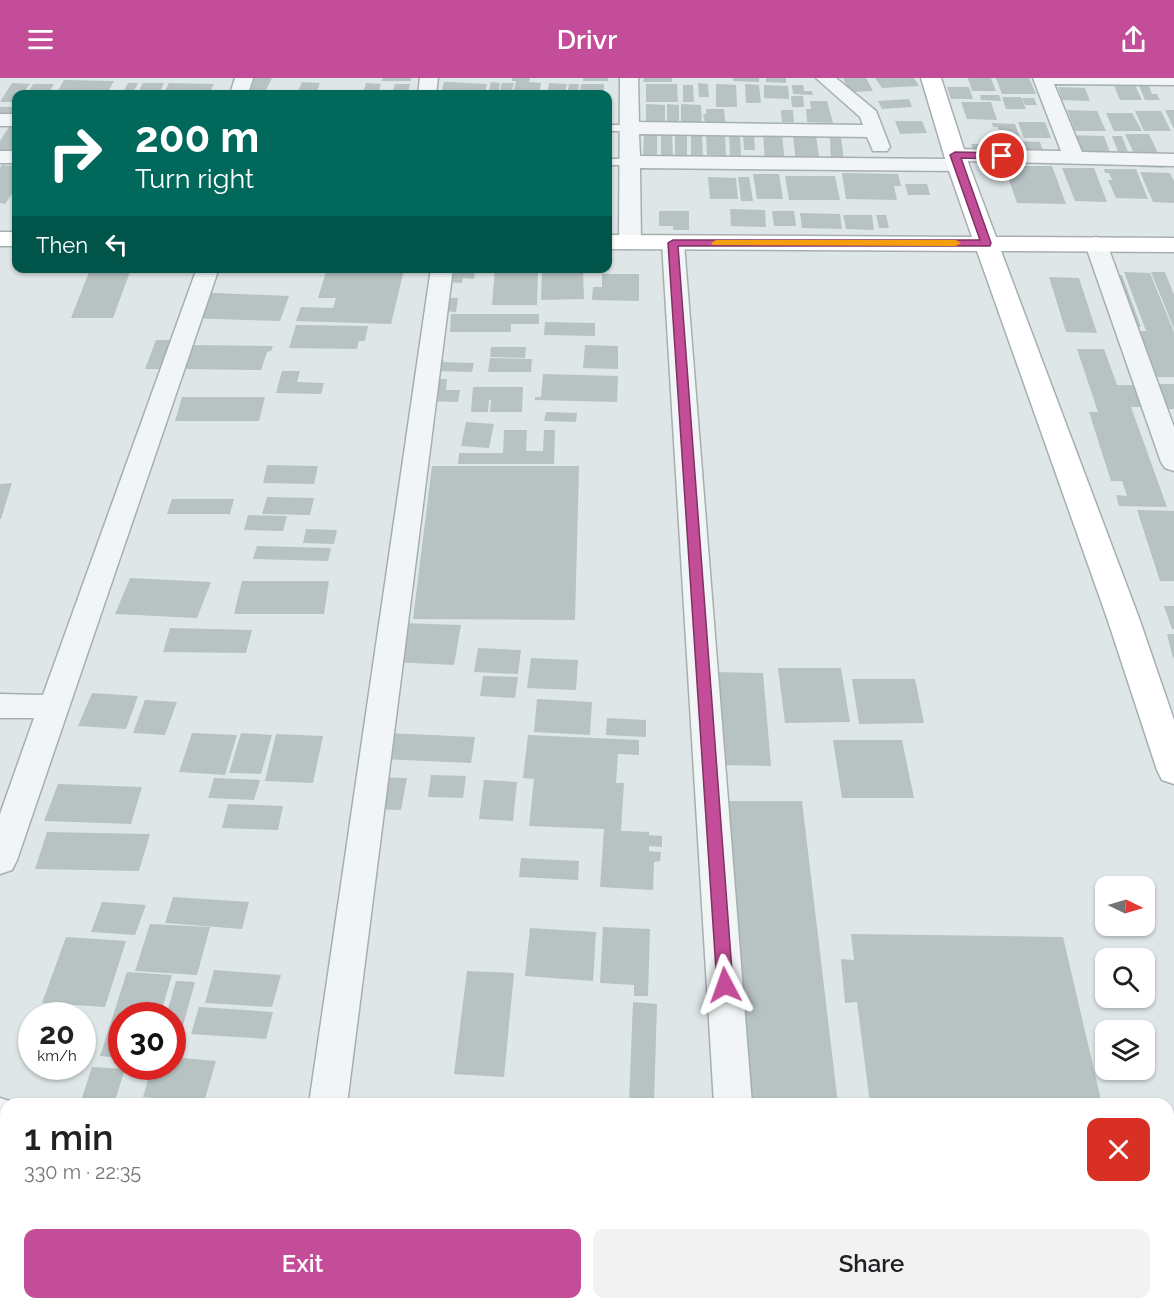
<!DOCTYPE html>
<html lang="en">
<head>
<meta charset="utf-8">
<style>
  :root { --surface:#fff; --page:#f2f2f2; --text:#202124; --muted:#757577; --accent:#c34d99 }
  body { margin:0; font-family:Raleway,sans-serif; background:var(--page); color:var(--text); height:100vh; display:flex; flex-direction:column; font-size:22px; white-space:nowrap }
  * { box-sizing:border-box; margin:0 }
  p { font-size:20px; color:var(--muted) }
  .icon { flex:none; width:33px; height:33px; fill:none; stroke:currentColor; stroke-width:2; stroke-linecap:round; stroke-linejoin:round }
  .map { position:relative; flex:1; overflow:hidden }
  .panel { position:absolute; left:0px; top:1020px; width:1174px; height:212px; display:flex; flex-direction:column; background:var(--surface); border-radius:18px 18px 0 0; box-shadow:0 2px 4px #0004 }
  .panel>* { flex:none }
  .banner { position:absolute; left:12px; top:12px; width:600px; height:183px; border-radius:12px; box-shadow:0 2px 4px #0004; background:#00695c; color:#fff; overflow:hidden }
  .needle { width:39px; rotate:95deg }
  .controls { position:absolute; left:1095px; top:798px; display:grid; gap:12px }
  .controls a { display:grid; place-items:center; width:60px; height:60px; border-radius:12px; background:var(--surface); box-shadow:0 2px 4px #0004; font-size:30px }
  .speed { position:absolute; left:18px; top:924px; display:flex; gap:12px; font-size:30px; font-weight:700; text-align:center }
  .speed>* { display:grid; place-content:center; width:78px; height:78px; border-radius:50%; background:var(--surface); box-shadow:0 2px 4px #0004; line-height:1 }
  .speed small { font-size:15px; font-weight:400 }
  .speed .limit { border:9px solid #d22; background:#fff; color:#111 }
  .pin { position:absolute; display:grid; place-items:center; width:51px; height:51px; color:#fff; margin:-26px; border:3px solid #fff; border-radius:50%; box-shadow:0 2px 6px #0007 }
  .me { position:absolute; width:66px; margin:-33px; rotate:356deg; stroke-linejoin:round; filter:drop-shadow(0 0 4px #0008) }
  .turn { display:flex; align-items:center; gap:21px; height:126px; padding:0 24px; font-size:27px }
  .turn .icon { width:78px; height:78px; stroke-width:2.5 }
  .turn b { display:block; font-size:42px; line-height:51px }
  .then { display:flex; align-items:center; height:57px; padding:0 24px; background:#0003; gap:12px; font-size:22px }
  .round { display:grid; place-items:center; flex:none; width:63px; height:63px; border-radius:12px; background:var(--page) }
  .headline { display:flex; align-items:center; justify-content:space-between; height:102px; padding:0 24px }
  h1 { font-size:36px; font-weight:600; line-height:45px }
  .primary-button { display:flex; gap:12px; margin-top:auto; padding:12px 24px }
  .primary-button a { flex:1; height:69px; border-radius:12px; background:var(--accent); color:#fff; font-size:24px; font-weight:600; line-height:69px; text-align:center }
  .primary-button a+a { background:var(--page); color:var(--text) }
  header { display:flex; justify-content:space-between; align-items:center; height:78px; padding:0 24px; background:var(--accent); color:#fff; font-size:27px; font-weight:600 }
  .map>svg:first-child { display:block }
  .building { fill:#b7c2c3 }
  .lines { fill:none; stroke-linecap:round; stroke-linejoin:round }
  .lane-casing { stroke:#a5afb1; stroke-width:3 }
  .street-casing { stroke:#a5afb1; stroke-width:3 }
  .secondary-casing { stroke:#a5afb1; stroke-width:3 }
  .lane { fill:#f1f5f6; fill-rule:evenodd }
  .street { fill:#f1f5f6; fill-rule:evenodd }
  .secondary { fill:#fff; fill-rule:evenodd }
  .route { fill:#c34d99; stroke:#7f3263; stroke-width:1.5 }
  .slow { fill:#f59e0b }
</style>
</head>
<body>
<header><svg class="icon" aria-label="menu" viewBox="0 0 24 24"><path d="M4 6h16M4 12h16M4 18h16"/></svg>Drivr<svg class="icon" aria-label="share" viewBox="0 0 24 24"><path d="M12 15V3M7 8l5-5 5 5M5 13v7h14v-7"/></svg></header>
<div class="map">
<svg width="1174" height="1231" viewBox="0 0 1174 1231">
  <rect width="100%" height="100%" fill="#dfe6e7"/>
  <!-- building -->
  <path class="building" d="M251,0H272L264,16H249L254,3H250Z
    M383,0H411V3H382Z
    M512,0H530L529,4L541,5L539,16H513L516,3H512Z
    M583,0H608V3H583Z
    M644,0H672V4H643Z
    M733,0H759V4L733,3Z
    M766,0H786V5L766,4Z
    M843,0H866L873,13L850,14Z
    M875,0H914L919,8L882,10Z
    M968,0H991L996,13H972Z
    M996,0H1029L1036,16H1002Z
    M64,2L114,3L107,16H56Z
    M302,4L320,5L316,16H297Z
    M444,4H448L487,6L485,16H441Z
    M491,4L500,5L498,16H488Z
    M12,5L30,6L23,16H16V24H0Z
    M128,5H138L132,16H122Z
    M143,5H164L159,16H137Z
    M169,5L214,6L209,16H163Z
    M366,5L381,6L378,16H363Z
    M502,5H514L511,16H499Z
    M549,5L567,6L565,16H547Z
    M698,5L708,6L709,19H699Z
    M33,6H54L48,16H27Z
    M395,6H410L408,16H392Z
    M569,6H579L578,16H567Z
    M581,6H604V16H580Z
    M646,6H677L678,24H646Z
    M716,6L736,7L737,29H716Z
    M745,6L759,7L761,25H746Z
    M683,7H693L694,24H683Z
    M764,7L788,8L789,21L764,20Z
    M792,7H803L804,13H812L813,17L793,16Z
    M1114,7H1135L1142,22H1120Z
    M1139,8H1149L1152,16H1157L1160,22H1145Z
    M947,9H969L973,21H951Z
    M1058,9L1085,10L1090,23L1062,22Z
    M980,17H999L1001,23L981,22Z
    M791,18H803L804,29H792Z
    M1002,19H1021L1026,31H1006Z
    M1022,20H1034L1037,27H1025Z
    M909,21L912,29L882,31L878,23Z
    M810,23H827L833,45L807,44L806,31H811Z
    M961,24H991L997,42L967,41Z
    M646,26L665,27V48L646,47Z
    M667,26L679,27V47H667Z
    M681,26L701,27L702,48L681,47Z
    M0,29H16V39L0,38Z
    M706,31H724L726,50L706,49L703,36H706Z
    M781,32H793L794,44H782Z
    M1067,32L1097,33L1106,53H1075Z
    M1165,32H1174V51Z
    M1135,33H1161L1171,53H1144Z
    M1106,35H1132L1142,53H1114Z
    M895,43H922L927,55L900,56Z
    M1018,44H1045L1051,60H1024Z
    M992,45L1015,46L1021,62L997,61L994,54H999L998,49H993Z
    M10,47H16V73L14,78H0V63Z
    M644,52H657V83L643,82Z
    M661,55L672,56L673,80L661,79Z
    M675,55H687V81L675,83Z
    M763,55L782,56L785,85L765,84Z
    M691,56H702L703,82L691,81Z
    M706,56H725L726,78L707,77Z
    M729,56H740L741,78H730Z
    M1125,56H1149L1165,90L1140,89Z
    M743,57H754L755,72H744Z
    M793,57L816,58L820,85H796Z
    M1063,57L1104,58L1114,85L1072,84Z
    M1112,58H1122L1132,85L1122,84Z
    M830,59H841L844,83H831Z
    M1019,63L1040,64L1044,76L1023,75Z
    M992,64H1014L1019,78H997Z
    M971,66H988L993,81H976Z
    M2,87L16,88V110L5,126L0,125V90Z
    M1004,88H1052L1066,126L1017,125Z
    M1062,90H1094L1107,124L1075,123Z
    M1104,91H1136L1148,121L1116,120L1108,102H1112L1109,95H1105Z
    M1140,94L1170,95L1174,103V125L1153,124Z
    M842,95L898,96L901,108H894L897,122L846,121Z
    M753,96H779L783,121H757Z
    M785,98H835L840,122H789Z
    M708,99L736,100L738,121H710Z
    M738,99H749L753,123H741Z
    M905,106H927L930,117H908Z
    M730,131L765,132L766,149L731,148Z
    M659,133H689V152H673V148H659Z
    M772,133H794L796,148H774Z
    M800,135L840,136L842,151L802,150Z
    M843,137H872L874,152L846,151Z
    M876,137H886L889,150H879Z
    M327,190L404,192L391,246L296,243L301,229L333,230L336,220H318Z
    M495,190H538L537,227H492Z
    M450,191L475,194L474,201L463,200L462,205L448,204Z
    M583,193L584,221L541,222L542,194Z
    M89,194H130L113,240H71Z
    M1124,194L1150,195L1174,254V299H1152L1136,253H1146Z
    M1151,194H1165L1174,217V251Z
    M602,196H639V223L592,222L593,209H602Z
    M1110,197H1122L1141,249H1121Z
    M1049,199L1079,200L1097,255L1066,254Z
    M191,214L289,218L280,243L180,240Z
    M444,220H458L456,234L442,233Z
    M451,236H539V246H511V254H450Z
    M545,244L595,245V258L544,257Z
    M296,247L368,248L365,263H359L357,271L289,270Z
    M156,262H186L176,291H145Z
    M192,267L273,268L271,273L267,274L261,292L183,291Z
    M585,267L618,268V291L583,290Z
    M491,269H526L525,280L490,279Z
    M1077,271H1104L1117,307H1134L1142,329H1131L1167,429L1119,428L1116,417L1127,418L1122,403H1111L1089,334H1098Z
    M490,280L532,281L531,294H488Z
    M436,282H444L443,284L474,285L472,294L434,293Z
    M282,293H300L297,304L324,305L321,316L276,315Z
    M543,296L618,298L617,324L535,322V319H541Z
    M432,301H447L446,312H460L458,324L429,323Z
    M1156,306H1174V331H1164Z
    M473,309H523L522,334H490L491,322H489L488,334H471Z
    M182,319H265L259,343H175Z
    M546,334L577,335L576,344L544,343Z
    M466,344L494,346L489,370L461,368Z
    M504,352H527L526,373H543L544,352H555L554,386H458L459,375H503Z
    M267,387L318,388L314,406L263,405Z
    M432,388H579L575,542L413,541Z
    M12,405L1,441H0V406Z
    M267,419L314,420L310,437L262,436Z
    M172,421H234L230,436H167Z
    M1137,432L1174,433V503H1160Z
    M248,437L287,438L283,453L244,452Z
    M306,451L337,452L334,466L303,465Z
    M257,468L331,470L328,483L253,481Z
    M130,500L211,504L197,540L115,536Z
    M242,503H329L324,536H234Z
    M1164,528H1174V551H1172Z
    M401,545L461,547L454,587L393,584Z
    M170,550L252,552L246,575L163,574Z
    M1167,556H1174V580H1173Z
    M478,570L521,572L518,596L474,594Z
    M531,580L578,582L576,612L527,610Z
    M778,590H841L850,644L785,645Z
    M713,594L763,595L771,688L718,687Z
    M483,598L518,599L515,620L480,618Z
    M852,601H915L924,645L859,646Z
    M92,615L138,618L126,651L78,648Z
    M537,621L592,624L590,657L534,654Z
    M145,622L177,624L165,657L133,655Z
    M607,640L646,642V659L606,657Z
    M192,655L237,657L225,697L179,694Z
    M241,655L272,657L261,696L229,695Z
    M386,655L475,659L471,685L381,681Z
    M276,656L323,658L313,705L265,703Z
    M528,657L639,662V677L618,676L616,705H624L621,753L649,754V757L662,758V769L649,768V773L661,774L660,783L654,784L653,812L600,809L604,751L529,748L534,701L523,700Z
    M833,662H902L914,720H842Z
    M431,697L466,698L463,720L428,719Z
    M376,699L407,700L401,732L370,731Z
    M214,700L260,702L254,722L208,720Z
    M484,702L517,704L513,743L479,741Z
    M58,706L142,709L131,746L44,743Z
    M726,723H802L838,1026H749Z
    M228,726L283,728L278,752L222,750Z
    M47,754L150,756L139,793L35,791Z
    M521,780L579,783L578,802L519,799Z
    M173,819L249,824L242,851L165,845Z
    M102,824L146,827L135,857L91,854Z
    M150,846L210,849L197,897L135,893Z
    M603,849L650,851L648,918H634V907L600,905Z
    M530,850L596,854L593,903L525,898Z
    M851,856L1063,859L1102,1026H870L857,924L845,925L841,881L854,882Z
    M66,859L126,863L105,929L42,925Z
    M214,892L281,897L272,929L205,925Z
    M467,893L514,895L504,999L454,996Z
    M127,894L172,897L160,938H122V980L100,978Z
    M176,903L195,904L179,962L172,961V938H166Z
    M633,924L657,926L654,1026H629Z
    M199,929L273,934L266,961L191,956Z
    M172,979L216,983L204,1024L143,1019L152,988H172Z
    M92,989L125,991L114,1026H80Z
    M1168,1179L1174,1199V1216H1168Z
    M60,1226H114L118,1231H54Z
    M120,1226H164L168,1231H124Z
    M168,1226H212L206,1231H172Z
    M234,1226H249L253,1231H228Z
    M257,1226H289L293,1231H261Z
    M302,1226H347L352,1231H306Z
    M735,1226H780L781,1231H735Z
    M946,1226H993L994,1231H947Z"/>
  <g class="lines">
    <defs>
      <path id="lane" d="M608,47H630L635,50L630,53H608Z
        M608,81H629L634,84L629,87H608Z"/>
      <path id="street" d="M235,0H253L248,16H230Z
        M420,0H438L436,16H418Z
        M620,0H638L639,44L863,47L860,39L816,0H836L876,33L890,69L887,73H873L867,59L639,56L640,78L948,81L945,77L948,73L955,71L1061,73L1033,0H1174V7L1054,6L1082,74L1174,76V88L966,83L968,87L965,91L958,93L640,90L641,164L638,169L630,171L622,169L619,164Z
        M0,36H16V48H0Z
        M0,73H16V85H0Z
        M673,158L681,160L684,165L752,1026H714L662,165L665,160Z
        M1096,159L1104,161L1107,166L1174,349V393L1165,390L1161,384L1085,166L1088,161Z
        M197,190H219L17,782L12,792L0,796V736L34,640H0V616L43,617Z
        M431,190H453L347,1026H309Z
        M0,1020L19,1026H6V1057L0,1056Z
        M6,1208V1226H33L32,1231H0V1211Z
        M421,1226H465L468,1231H423Z
        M725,1226H766L767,1231H725Z"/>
      <path id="secondary" d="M921,0H941L969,87L996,159L1174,160V174L1001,173L1139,540L1174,642V706L1162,702L1157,692L1107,540L977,173L608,171V157L972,159L947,87Z
        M0,154H16V168H0Z"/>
    </defs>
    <!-- lane casing -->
    <use href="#lane" class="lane-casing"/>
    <!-- street casing -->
    <use href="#street" class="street-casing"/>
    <!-- secondary casing -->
    <use href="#secondary" class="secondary-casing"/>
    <!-- lane -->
    <use href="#lane" class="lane"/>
    <!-- street -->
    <use href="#street" class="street"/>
    <!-- secondary -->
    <use href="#secondary" class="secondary"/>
  </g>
  <!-- route -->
  <path class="route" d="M955,74L1002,75L1007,78L1002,81L961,80L991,165L990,168H678L733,907L730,912L725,914L719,912L717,907L668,165L673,162H980L950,77Z"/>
  <!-- slow -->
  <path class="slow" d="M716,162H956L961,165L956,168L713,167L711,165Z"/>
</svg>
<div class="controls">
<a><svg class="needle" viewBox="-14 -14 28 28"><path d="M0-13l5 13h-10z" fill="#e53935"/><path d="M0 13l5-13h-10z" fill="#757577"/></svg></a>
<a><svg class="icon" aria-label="search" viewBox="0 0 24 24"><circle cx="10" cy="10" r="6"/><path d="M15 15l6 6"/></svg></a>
<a><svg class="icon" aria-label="layers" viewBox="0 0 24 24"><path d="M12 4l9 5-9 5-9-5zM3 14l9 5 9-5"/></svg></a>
</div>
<div class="speed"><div>20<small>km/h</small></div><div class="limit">30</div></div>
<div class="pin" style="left:1002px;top:78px;background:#d93025"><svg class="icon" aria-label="arrive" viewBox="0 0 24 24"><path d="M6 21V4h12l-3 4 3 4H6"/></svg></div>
<svg class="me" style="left:725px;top:907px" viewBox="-20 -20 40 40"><path d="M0-17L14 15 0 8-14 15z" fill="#c34d99" stroke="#fff" stroke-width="4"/></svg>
<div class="banner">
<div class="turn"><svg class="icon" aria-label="right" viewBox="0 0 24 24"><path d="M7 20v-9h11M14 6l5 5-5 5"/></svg><div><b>200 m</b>Turn right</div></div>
<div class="then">Then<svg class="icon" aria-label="left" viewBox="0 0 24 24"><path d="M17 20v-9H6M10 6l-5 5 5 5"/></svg></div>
</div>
<section class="panel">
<div class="headline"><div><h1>1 min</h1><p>330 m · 22:35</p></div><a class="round" style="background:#d93025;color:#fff"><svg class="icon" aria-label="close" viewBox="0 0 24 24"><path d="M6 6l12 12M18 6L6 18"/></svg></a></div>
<div class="primary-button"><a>Exit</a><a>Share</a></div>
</section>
</div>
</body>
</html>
